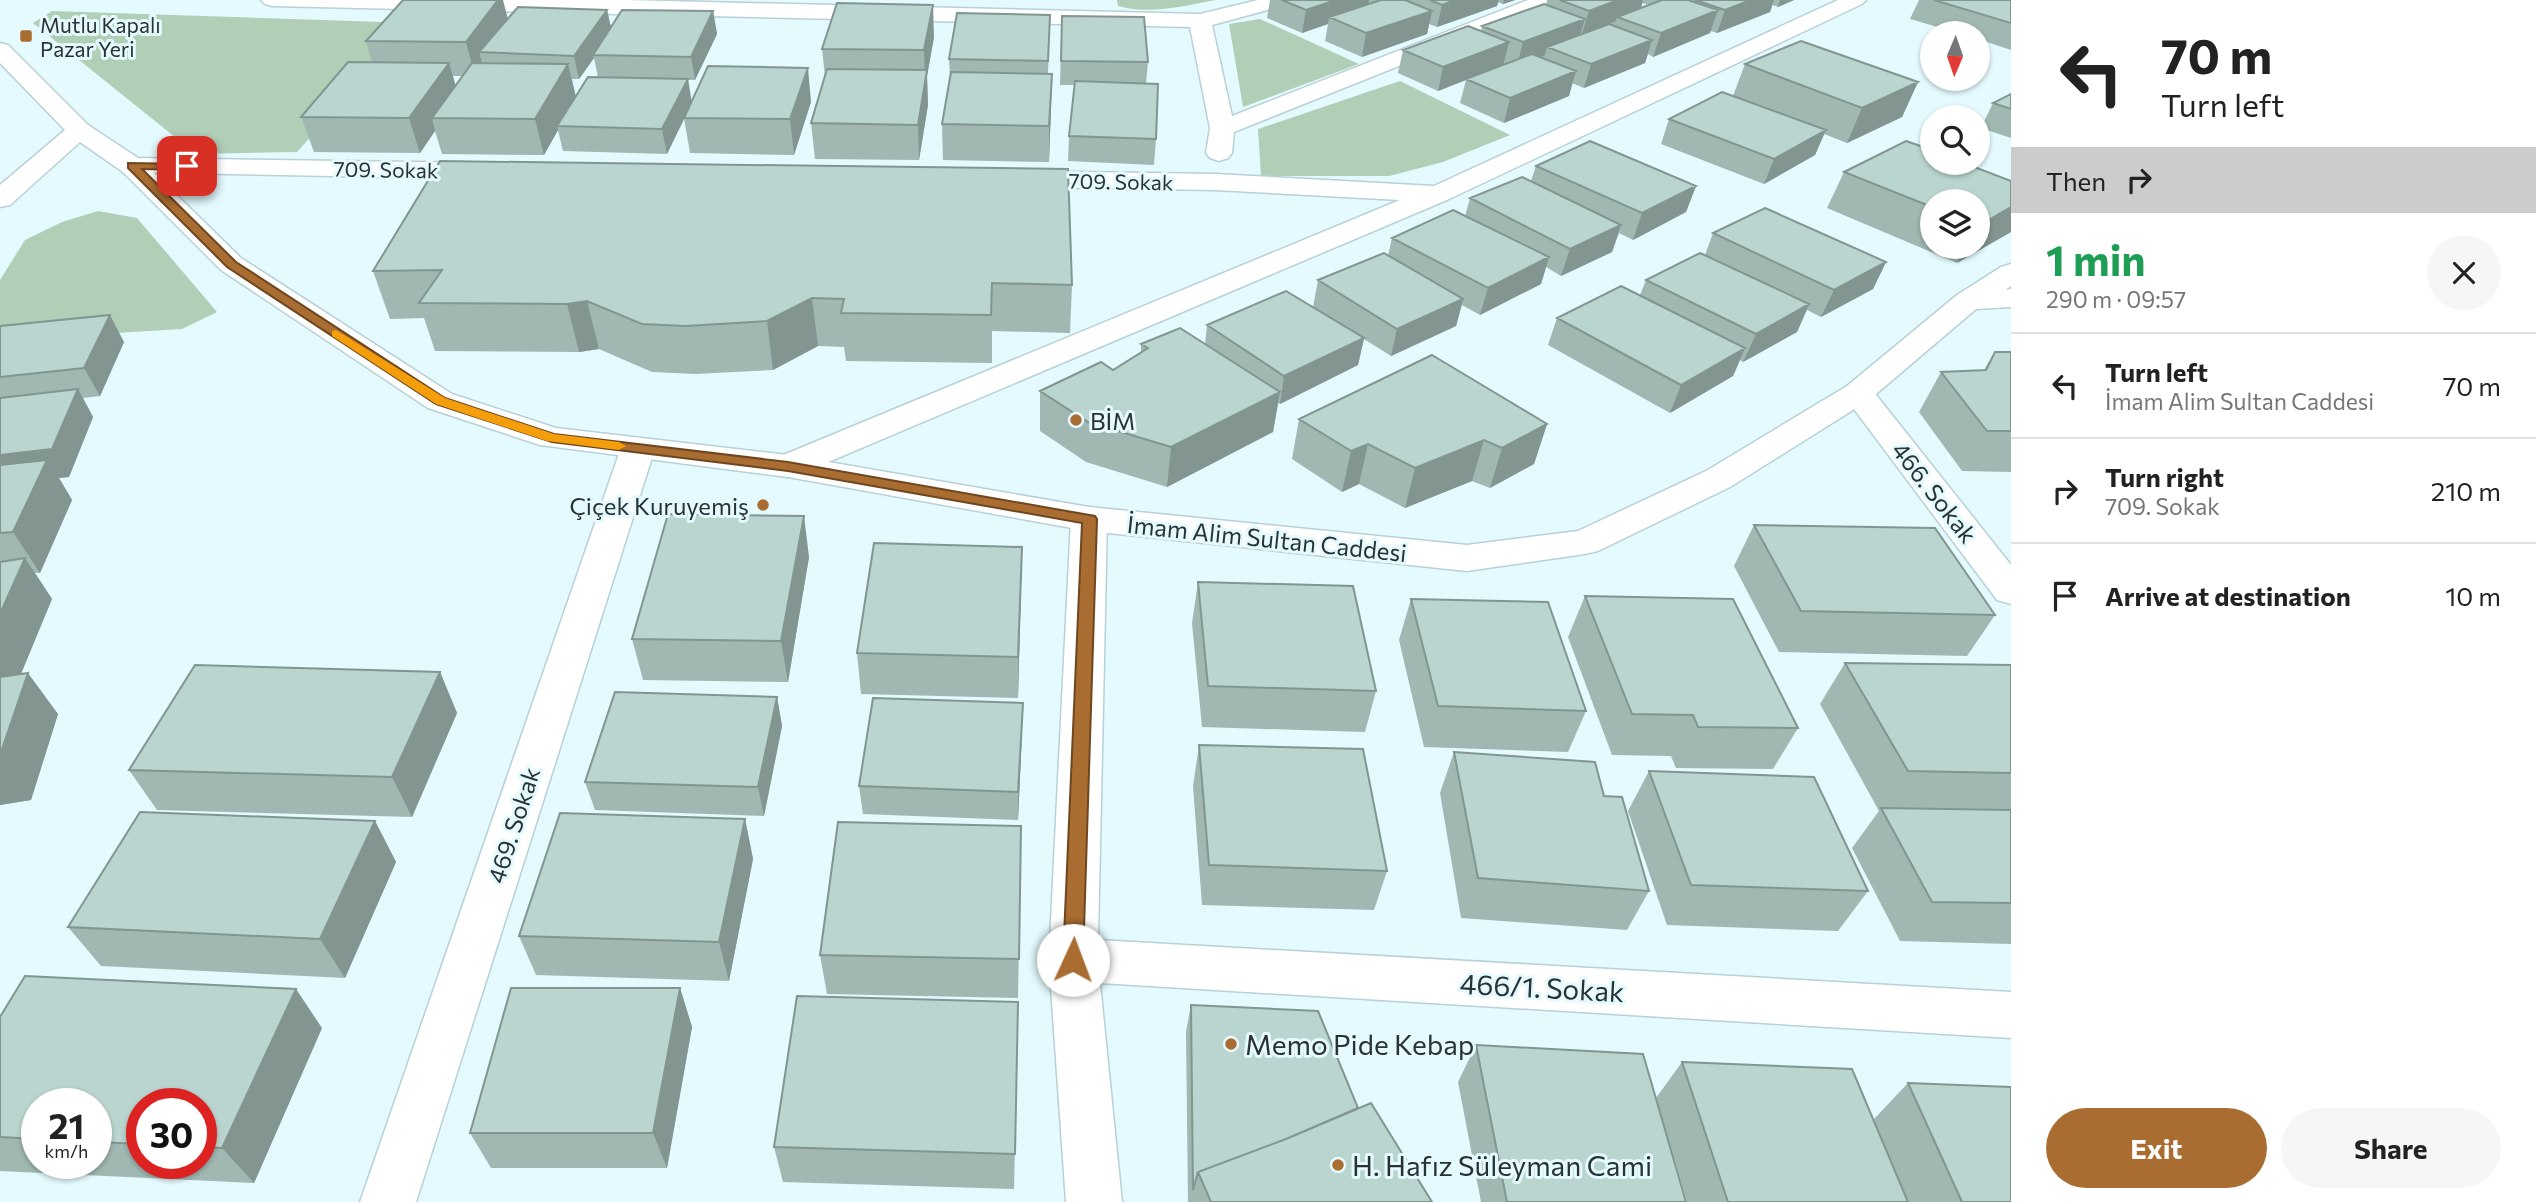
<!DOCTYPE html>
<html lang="en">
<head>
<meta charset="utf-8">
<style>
  :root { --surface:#fff; --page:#f6f6f6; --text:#222; --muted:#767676; --line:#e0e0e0; --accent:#aa6d31 }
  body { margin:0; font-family:Commissioner,sans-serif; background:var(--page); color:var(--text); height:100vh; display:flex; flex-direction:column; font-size:26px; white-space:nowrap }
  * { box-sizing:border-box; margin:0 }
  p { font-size:23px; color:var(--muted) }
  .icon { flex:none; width:38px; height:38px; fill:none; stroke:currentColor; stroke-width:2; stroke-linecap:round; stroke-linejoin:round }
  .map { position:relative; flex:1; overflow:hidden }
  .side { display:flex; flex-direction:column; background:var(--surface); width:525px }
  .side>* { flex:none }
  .hud { background:#fff; color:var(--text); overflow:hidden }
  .needle { width:46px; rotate:182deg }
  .buttons { position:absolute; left:1920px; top:21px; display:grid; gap:14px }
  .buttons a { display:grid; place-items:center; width:70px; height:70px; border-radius:50%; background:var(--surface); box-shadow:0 2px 5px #0004; font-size:35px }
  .speed { position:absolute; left:21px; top:1088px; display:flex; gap:14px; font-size:35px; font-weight:700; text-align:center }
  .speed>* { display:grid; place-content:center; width:91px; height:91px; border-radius:50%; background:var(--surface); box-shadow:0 2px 5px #0004; line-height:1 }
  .speed small { font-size:18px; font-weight:400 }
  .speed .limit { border:10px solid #d22; background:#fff; color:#111 }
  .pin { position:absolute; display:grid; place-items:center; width:60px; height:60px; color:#fff; margin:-30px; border-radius:14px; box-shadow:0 4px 10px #0006 }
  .me { position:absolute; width:77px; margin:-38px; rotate:2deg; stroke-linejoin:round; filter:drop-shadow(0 0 5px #0008) }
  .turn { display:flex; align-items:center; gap:24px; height:147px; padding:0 35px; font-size:32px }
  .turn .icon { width:91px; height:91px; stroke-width:2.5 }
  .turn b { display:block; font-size:49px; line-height:60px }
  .then { display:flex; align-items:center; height:66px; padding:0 35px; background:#0003; gap:14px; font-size:26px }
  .round { display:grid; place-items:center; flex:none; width:74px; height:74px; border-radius:37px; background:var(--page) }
  .overview { display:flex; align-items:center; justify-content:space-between; height:119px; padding:0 35px }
  h1 { font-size:42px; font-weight:700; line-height:52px; color:#1e9e55 }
  .action { display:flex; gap:14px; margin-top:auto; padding:14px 35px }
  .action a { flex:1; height:80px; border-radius:42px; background:var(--accent); color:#fff; font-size:28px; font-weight:700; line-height:80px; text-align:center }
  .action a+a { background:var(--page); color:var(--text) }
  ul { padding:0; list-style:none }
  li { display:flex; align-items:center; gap:21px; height:105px; padding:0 35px; border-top:2px solid var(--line) }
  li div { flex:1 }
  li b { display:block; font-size:26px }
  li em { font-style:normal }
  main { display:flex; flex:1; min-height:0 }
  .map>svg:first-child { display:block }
  .green { fill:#b1ceb7 }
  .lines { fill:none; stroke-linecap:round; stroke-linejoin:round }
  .minor-casing { stroke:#b7d1d7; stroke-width:3 }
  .tertiary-casing { stroke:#b7d1d7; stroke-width:3 }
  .minor { fill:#fff; fill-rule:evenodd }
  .tertiary { fill:#fff; fill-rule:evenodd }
  .wall { fill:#a0b7b2; fill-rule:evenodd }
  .shaded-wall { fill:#829591 }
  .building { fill:#bad5cf; stroke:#829591; stroke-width:2 }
  .route { fill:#aa6d31; stroke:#6e4720; stroke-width:2 }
  .slow { fill:#f59e0b }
  .poi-dot { fill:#aa6d31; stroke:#e4fafe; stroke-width:2.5 }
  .labels { text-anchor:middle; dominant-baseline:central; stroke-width:6; stroke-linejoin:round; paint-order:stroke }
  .far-poi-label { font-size:21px; fill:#293335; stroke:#e4fafe; text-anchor:start }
  .far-street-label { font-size:21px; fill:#293335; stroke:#e4fafe }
  .poi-label { font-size:24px; fill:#293335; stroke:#e4fafe; text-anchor:start }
  .street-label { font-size:24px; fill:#293335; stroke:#e4fafe }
  .near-street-label { font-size:28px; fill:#293335; stroke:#e4fafe }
  .near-poi-label { font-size:28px; fill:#293335; stroke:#e4fafe; text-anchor:start }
</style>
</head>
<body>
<main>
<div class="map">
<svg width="2011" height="1202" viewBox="0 0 2011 1202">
  <rect width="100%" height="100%" fill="#e4fafe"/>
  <!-- green -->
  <path class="green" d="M1117,0H1216C1183,6 1151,15 1118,6Z
    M52,11L412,23L297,152L196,154L33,23Z
    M1260,19L1359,64L1243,107L1229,24Z
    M1400,81L1510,135L1443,162L1389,176H1261L1258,129Z
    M98,211L137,218L217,312L182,329L0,340V280L25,240L62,222Z"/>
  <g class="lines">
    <defs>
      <path id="minor" d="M261,0H625L1200,14L1258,0H1294L1290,4L1212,25L1232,116L1528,0H1558L1554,4L1234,132L1232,153L1228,158L1219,161L1210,158L1206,153L1210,128L1190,27L272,6L265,4Z
        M1838,0H1866L1862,4L1447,200L800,474L788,477L776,474L771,466L776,458L1400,200L1215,190L1017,187L1008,185L1004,179L1008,173L1017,171L1215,174L1434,186Z
        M132,158L488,163L497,165L501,171L497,177L488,179L123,172L119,166L123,160Z
        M2011,264V286C1994,297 1979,313 1957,307L1953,301L1957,295L2001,267Z
        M1858,383L1869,386L2011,565V604L1997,600L1842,393L1847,386Z
        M638,438L650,441L655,448L416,1202H360L621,448L626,441Z
        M1089,507L1102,511L1107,519L1098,940L2011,992V1038L1100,983L1122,1202H1066L1049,960L1071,519L1076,511Z"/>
      <path id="tertiary" d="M0,43L8,45L88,125L141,160L241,258L452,394L556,428L788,455L1089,507L1467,545L1578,531L1706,471L1847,386L1957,295L2011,289V307L1976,309L1869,400L1730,487L1598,551L1585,554L1467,571L1089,531L788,477L540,445L428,408L221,270L123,172L80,142L10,205L0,207V185L65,130L0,63Z"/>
    </defs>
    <!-- minor casing -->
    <use href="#minor" class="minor-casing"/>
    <!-- tertiary casing -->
    <use href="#tertiary" class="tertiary-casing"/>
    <!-- minor -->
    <use href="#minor" class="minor"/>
    <!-- tertiary -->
    <use href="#tertiary" class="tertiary"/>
  </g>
  <!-- wall -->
  <path class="wall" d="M1270,0H1515L1503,4L1498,2L1497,6L1437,27L1429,24L1427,34L1362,57L1325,41L1328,24L1302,33L1267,18Z
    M1547,0H1794L1778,7L1772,5L1770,12L1717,33L1711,31L1710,33L1653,57L1648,54L1645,63L1584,88L1572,83L1569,96L1504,123L1460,103L1466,80L1438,91L1398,73L1403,50L1481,31L1482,26L1546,5ZM1642,3L1649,5L1641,8Z
    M1919,0H2011V50L1978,39V33H1958L1910,19Z
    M607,10L611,27L713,11L717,34L695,80H688L691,102H811L794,155L690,153L684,118L667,154L563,151L558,130L544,155L442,154L435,131L420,153L314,152L301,117L372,62L366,41L508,19ZM594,58L598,77L576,97L572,79H579ZM453,76H462L455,86Z
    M1050,15L1048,74H1052L1049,162L943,160L942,124L950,77L949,59Z
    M1062,16L1148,62L1146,84L1156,139L1154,165L1068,161L1069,136L1075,85H1060Z
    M934,37L927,76L928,105L919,160L815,159L811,123L825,76L822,49Z
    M1745,64L1918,82L1902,117L1847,143L1824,134L1815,155L1764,184L1661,144L1669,119L1733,96Z
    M2011,94V138L1981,128L1993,103Z
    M1906,141L1932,150V163H1964L2011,181V232L1957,263L1827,208L1844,172ZM1932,201H1978V247H1932Z
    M440,161L1072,285L1070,333L992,331V363L846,361L844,347L818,346L773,370L695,374L652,372L599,349L579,352L435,351L424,318L390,319L373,271Z
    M1536,166L1696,186L1686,212L1633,240L1619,233L1612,252L1561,276L1546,267L1541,284L1480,315L1462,305L1456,326L1391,356L1364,339L1358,365L1280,404L1278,403L1273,432L1167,487L1086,462L1040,431V391L1113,370L1141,352V344H1205L1207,325L1313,307L1318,280L1388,256L1392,238L1465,216L1470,198L1531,181Z
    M1713,233L1886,262L1873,289L1821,317L1807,310L1797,332L1743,362L1740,360L1733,376L1670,413L1548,345L1557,318L1640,295L1646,280L1705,255Z
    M0,326L124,342L100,396L83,398L93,417L69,477L59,478L72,500L40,573H35L52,599L21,674L58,714L31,800L0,805Z
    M1995,352H2011V472L1962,471L1919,412L1941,372L1984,370Z
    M1299,419L1547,424L1534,464L1490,488L1472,481L1405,508L1359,484L1342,492L1292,459Z
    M1754,525L1995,615L1967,656L1779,652L1734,566Z
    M1022,547L1018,698L861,694L857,653Z
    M809,557L788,682L643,680L632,639Z
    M1198,582L1376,691L1365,732L1202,727L1192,623Z
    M1585,596L1798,728L1773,769L1676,768L1671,756L1612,755L1568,637Z
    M1411,599L1586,711L1568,752L1424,747L1399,640Z
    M1845,663L2011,665V944L1900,941L1852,848L1879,811L1820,704Z
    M440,672L457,713L412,817L157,810L129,770Z
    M777,697L782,726L764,816L595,810L585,782Z
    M1022,732L1018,820L863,814L859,786Z
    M1199,745L1387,871L1374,910L1202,905L1193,786Z
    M1454,752L1604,796L1649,891L1627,930L1461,918L1440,793Z
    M1649,771L1868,891L1838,931L1667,925L1628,811Z
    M745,819L753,859L729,981L536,975L519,936Z
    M375,821L396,862L345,978L101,966L68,927Z
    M1021,826L1018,998L827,994L820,955Z
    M680,988L692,1027L667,1168H491L470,1133Z
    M1018,1002L1014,1189L783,1182L774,1147Z
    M1191,1005L1358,1108L1432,1202H1188L1186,1032Z
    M0,1017L322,1028L254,1183L0,1171ZM37,1104H96V1164H37ZM142,1104H201V1164H142Z
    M1476,1045L1656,1098L1682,1062L1874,1119L1908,1083L2011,1202H1687L1666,1130L1686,1202H1481L1458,1082Z"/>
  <!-- shaded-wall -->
  <path class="shaded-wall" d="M498,0H503L510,27L479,52L483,66L475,76L466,42Z
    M1336,0H1369L1367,11L1329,17L1328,24L1302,33L1306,10Z
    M1455,0H1499L1497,6L1437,27L1442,5Z
    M1504,0H1515L1503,4Z
    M1618,0H1643L1640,12L1617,17L1616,21L1582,34L1589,11Z
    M1751,0H1774L1770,12L1717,33L1725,10Z
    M1780,0H1794L1778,7Z
    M933,5L934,37L927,76L928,105L919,160L918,125L925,80L924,50Z
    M607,10L612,33L593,55L594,58L579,79L574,56Z
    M1718,10L1710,33L1653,57L1661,33Z
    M713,11L717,34L695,80L691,57Z
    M1432,11L1427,34L1362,57L1366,33Z
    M1585,19L1578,42L1547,47L1545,55L1517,66L1523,42Z
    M1652,40L1645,63L1584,88L1591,64Z
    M1509,42L1503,66L1466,79V80L1438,91L1443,67Z
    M449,63L459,97L432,118L435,131L420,153L409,118Z
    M568,64L576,98L557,126L558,130L544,155L535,119Z
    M808,68L811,102L794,155L790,119Z
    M1576,71L1569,96L1504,123L1510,98Z
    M1052,74L1051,109L1049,162V126Z
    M688,79L692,103L667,154L662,129Z
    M1918,82L1902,117L1847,143L1862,108Z
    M1826,130L1815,155L1764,184L1774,159Z
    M1696,186L1686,212L1633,240L1642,213Z
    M2011,207V232L1957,263L1966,247H1978V226Z
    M1621,225L1612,252L1561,276L1570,249Z
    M1549,257L1541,284L1480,315L1488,288Z
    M1886,262L1873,289L1821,317L1834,290Z
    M812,298L818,346L773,370L767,321Z
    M1463,299L1456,326L1391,356L1397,329Z
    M587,301L599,349L579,352L567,304Z
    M1809,304L1797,332L1743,362L1756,334Z
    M110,315L124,342L100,396L84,368Z
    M1364,338L1358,365L1280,404L1284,376Z
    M1745,348L1733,376L1670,413L1681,385Z
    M78,389L93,417L69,477L59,478L72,500L40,573L13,532L0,486V455Z
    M1280,392L1273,432L1167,487L1171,447Z
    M1547,424L1534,464L1490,488L1502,448Z
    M1484,440L1472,481L1405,508L1415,468Z
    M1368,444L1359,484L1342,492L1351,451Z
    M804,516L809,557L788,682L781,641Z
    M1022,547L1021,587L1018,698V657Z
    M25,558L52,599L15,688L0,690V614Z
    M440,672L457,713L412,817L392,777Z
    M28,673L58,714L31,800L0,805V755Z
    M777,697L782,726L764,816L758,787Z
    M1023,703L1022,732L1018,820V792Z
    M745,819L753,859L729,981L719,942Z
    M375,821L396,862L345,978L320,939Z
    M680,988L692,1027L667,1168L653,1133Z
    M296,989L322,1028L254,1183L222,1148Z"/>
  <!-- building -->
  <path class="building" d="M403,0H498L466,42L366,41Z
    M1282,0H1336L1306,10Z
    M1381,0H1405L1432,11L1366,33L1329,17Z
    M1430,0H1455L1442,5Z
    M1560,0H1618L1589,11Z
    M1662,0H1688L1718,10L1661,33L1617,17Z
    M1695,0H1751L1725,10Z
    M1934,0H2011V23Z
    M837,3L933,5L924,50L822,49Z
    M1544,4L1585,19L1523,42L1482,26Z
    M518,7L607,10L574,56L479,52Z
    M622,10L713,11L691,57L593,55Z
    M957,13L1050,15L1048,61L949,59Z
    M1062,16L1144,17L1148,62L1061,61Z
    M1609,24L1652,40L1591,64L1547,47Z
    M1468,26L1509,42L1443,67L1403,50Z
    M1801,41L1918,82L1862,108L1745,64Z
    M1532,54L1576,71L1510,98L1466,79Z
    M348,62L449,63L409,118L301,117Z
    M472,63L568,64L535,119L432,118Z
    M708,66L808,68L790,119L684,118Z
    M827,69L927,70L918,125L811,123Z
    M951,72L1052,74L1049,126L942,124Z
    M588,77L688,79L662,129L557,126Z
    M1075,81L1158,84L1156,139L1069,136Z
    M1722,92L1826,130L1774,159L1669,119Z
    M2011,94V109L1993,103Z
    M1590,141L1696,186L1642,213L1536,166Z
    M1906,141L1932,150V163H1964L2011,181V207L1978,226V201H1932V207L1844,172Z
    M440,161L1068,169L1072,285L992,283L991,315L841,313L844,299L812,298L767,321L686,326L642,324L587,301L567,304L419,303L442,270L373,271Z
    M1522,177L1621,225L1570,249L1470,198Z
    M1765,208L1886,262L1834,290L1713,233Z
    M1453,210L1549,257L1488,288L1392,238Z
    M1384,253L1463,299L1397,329L1318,280Z
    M1700,253L1809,304L1756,334L1646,280Z
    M1621,286L1745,348L1681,385L1557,318Z
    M1286,291L1364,338L1284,376L1207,325Z
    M110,315L84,368L0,377V326Z
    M1180,328L1280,392L1171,447L1088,422L1040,391L1101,362L1113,370L1148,348L1141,344Z
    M1995,352H2011V431H1987L1941,372L1986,370Z
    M1432,355L1547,424L1502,448L1484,440L1415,468L1368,444L1351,451L1299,419Z
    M78,389L52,449L0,455V398Z
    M47,460L13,532L0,533V465Z
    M668,514L804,516L781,641L632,639Z
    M1754,525L1935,528L1995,615L1801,611Z
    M874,543L1022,547L1018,657L857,653Z
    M25,558L0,614V562Z
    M1198,582L1353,586L1376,691L1208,686Z
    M1585,596L1733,599L1798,728L1698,727L1693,715L1632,714Z
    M1411,599L1548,602L1586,711L1438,706Z
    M1845,663L2011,665V773L1908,771Z
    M195,665L440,672L392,777L129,770Z
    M28,673L0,755V677Z
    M615,692L777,697L758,787L585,782Z
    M873,698L1023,703L1018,792L859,786Z
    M1199,745L1363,749L1387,871L1209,865Z
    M1454,752L1595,762L1604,796L1622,797L1649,891L1478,878Z
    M1649,771L1814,777L1868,891L1691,885Z
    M1881,808L2011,810V903L1932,902Z
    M140,812L375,821L320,939L68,927Z
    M560,813L745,819L719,942L519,936Z
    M838,822L1021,826L1019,959L820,955Z
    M25,976L296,989L222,1148L201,1147V1104H142V1144L96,1142V1104H37V1139L0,1137V1017Z
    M511,988H680L653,1133H470Z
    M797,996L1018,1002L1015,1154L774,1147Z
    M1191,1005L1318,1011L1358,1108L1286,1139L1198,1172L1193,1190Z
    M1476,1045L1643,1054L1686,1202H1507Z
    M1682,1062L1852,1069L1908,1202H1728Z
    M1908,1083L2011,1087V1202H1962Z
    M1371,1103L1432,1202H1211L1198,1172L1286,1139Z"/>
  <!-- route -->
  <path class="route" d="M128,163L191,164L192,166L187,170L142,169L236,262L445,398L554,434L788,462L1095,516L1097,519L1083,960L1080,966L1073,968L1066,966L1063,960L1082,523L788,471L552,442L436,404L227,267L128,168Z"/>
  <!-- slow -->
  <path class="slow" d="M336,330L445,398L554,434L619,442L626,446L619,450L547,441L436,404L332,336V331Z"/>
  <!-- markers -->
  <g class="poi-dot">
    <rect x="19" y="29" width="14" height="14" rx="3.5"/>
    <circle cx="1076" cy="420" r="7"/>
    <circle cx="763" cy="505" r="7"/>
    <circle cx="1231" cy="1044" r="7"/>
    <circle cx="1338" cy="1165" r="7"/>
  </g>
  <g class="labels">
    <!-- far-poi labels -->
    <g class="far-poi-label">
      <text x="40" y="24">Mutlu Kapalı<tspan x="40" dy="24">Pazar Yeri</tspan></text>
    </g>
    <!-- far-street labels -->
    <g class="far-street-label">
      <text transform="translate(386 169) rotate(1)">709. Sokak</text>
      <text transform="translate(1121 181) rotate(1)">709. Sokak</text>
    </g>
    <!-- poi labels -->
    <g class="poi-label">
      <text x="1090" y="420">BİM</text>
      <text x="749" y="505" text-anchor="end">Çiçek Kuruyemiş</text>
    </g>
    <!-- street labels -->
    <g class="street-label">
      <text transform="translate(1935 492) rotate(52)">466. Sokak</text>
      <text transform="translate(1267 538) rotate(6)">İmam Alim Sultan Caddesi</text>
      <text transform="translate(513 825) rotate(-72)">469. Sokak</text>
    </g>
    <!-- near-street labels -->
    <g class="near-street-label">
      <text transform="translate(1542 987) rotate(3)">466/1. Sokak</text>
    </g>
    <!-- near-poi labels -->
    <g class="near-poi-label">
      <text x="1245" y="1044">Memo Pide Kebap</text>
      <text x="1352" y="1165">H. Hafız Süleyman Cami</text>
    </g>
  </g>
</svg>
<div class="buttons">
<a><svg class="needle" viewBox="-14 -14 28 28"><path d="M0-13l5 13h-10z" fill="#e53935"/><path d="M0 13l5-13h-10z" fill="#767676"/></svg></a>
<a><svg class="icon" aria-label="search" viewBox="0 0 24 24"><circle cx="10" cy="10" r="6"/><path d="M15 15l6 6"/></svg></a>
<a><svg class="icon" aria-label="layers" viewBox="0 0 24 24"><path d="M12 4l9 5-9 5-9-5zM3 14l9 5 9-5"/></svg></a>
</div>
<div class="speed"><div>21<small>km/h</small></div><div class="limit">30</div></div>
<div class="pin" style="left:187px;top:166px;background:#d93025"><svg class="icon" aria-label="arrive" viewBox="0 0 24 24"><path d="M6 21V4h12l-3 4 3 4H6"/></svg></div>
<svg class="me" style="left:1073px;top:960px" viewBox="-20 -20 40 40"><circle r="19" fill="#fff"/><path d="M0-13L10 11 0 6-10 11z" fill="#aa6d31"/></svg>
</div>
<section class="side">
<div class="hud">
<div class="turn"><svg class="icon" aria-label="left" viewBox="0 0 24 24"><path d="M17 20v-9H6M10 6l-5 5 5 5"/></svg><div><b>70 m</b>Turn left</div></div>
<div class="then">Then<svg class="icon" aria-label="right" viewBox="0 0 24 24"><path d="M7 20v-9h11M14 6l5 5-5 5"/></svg></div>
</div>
<div class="overview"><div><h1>1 min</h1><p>290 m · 09:57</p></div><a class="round"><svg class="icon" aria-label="close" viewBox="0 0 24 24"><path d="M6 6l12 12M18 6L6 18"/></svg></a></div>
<ul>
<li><svg class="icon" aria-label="left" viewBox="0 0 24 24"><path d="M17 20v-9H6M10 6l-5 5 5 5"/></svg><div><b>Turn left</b><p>İmam Alim Sultan Caddesi</p></div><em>70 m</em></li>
<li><svg class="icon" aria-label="right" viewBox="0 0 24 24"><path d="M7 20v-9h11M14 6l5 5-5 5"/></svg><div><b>Turn right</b><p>709. Sokak</p></div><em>210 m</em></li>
<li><svg class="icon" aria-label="arrive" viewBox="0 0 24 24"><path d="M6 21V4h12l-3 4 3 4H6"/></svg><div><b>Arrive at destination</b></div><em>10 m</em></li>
</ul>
<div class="action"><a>Exit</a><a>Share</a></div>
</section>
</main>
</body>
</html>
